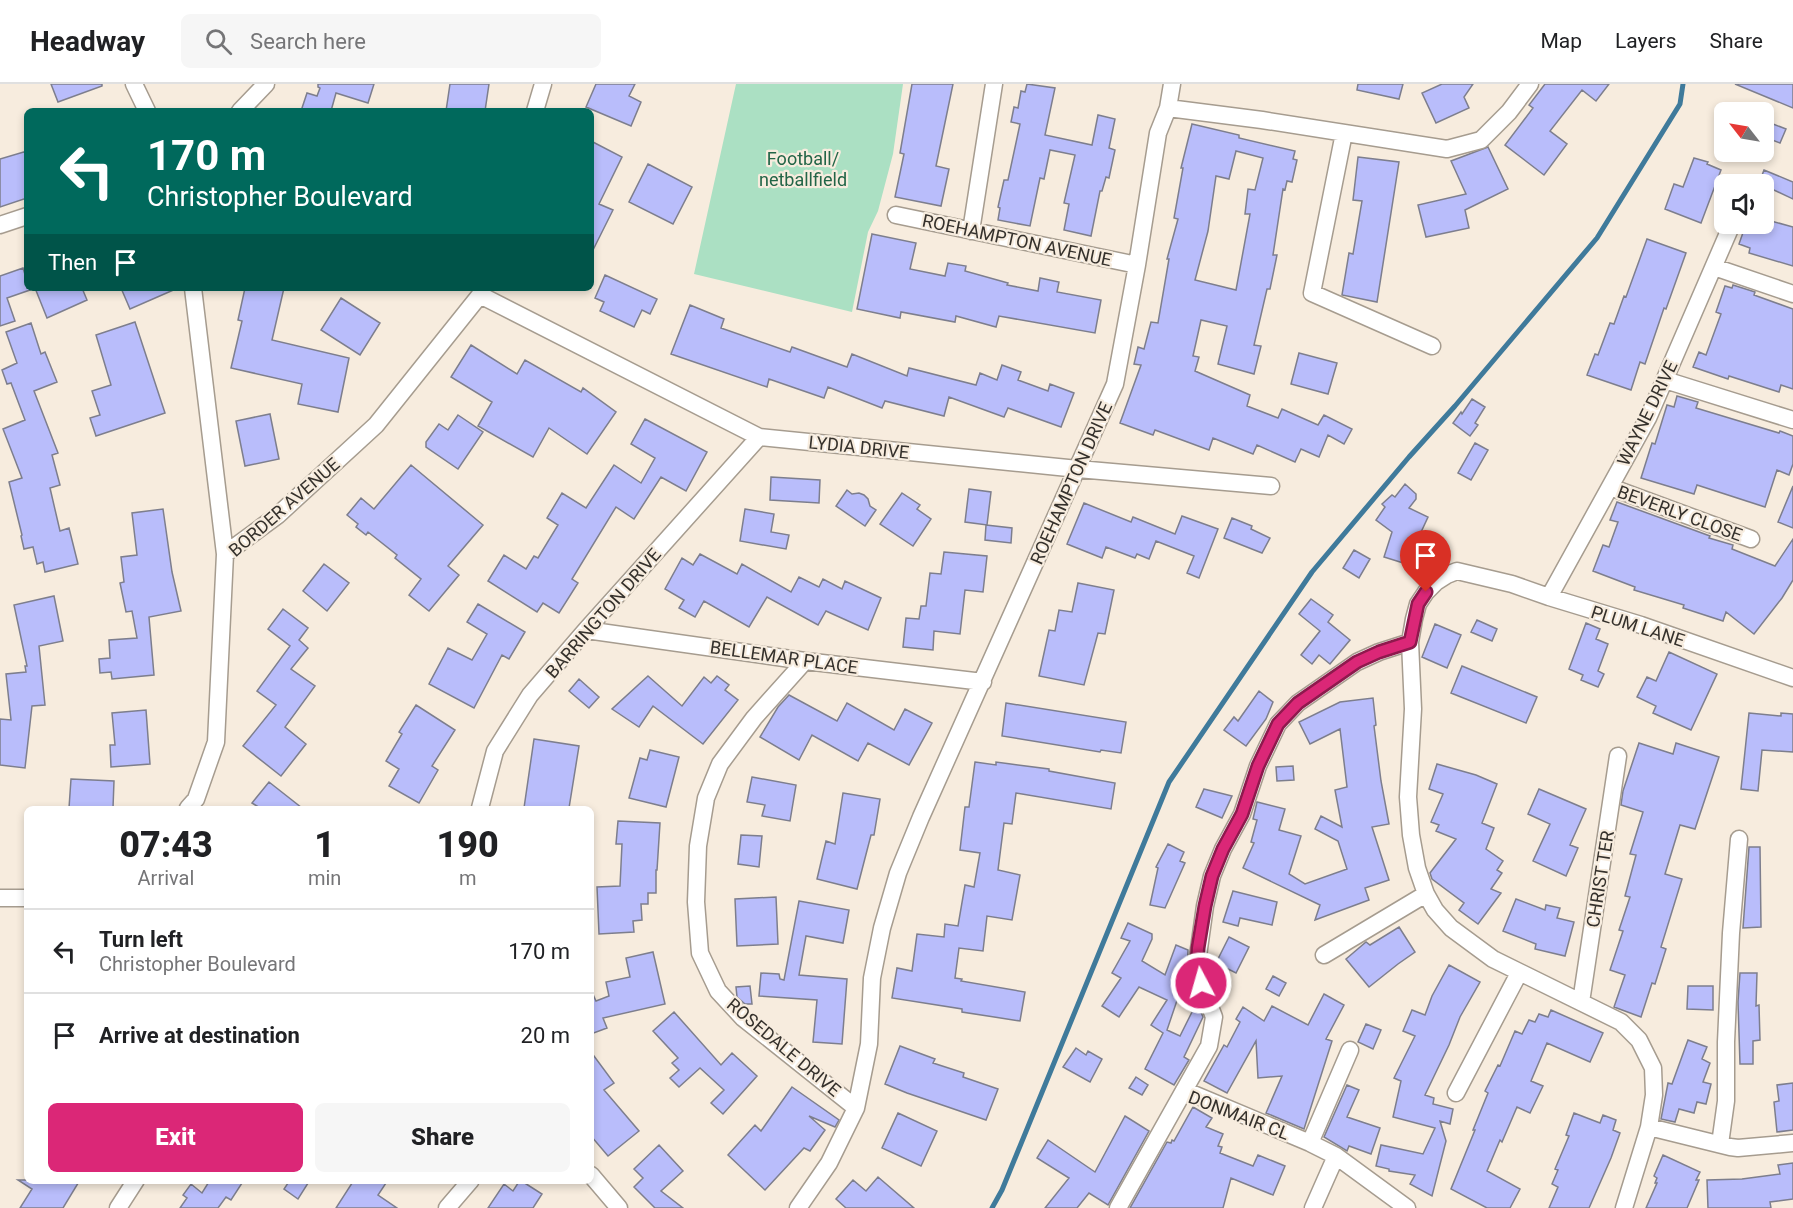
<!DOCTYPE html>
<html lang="en">
<head>
<meta charset="utf-8">
<style>
  :root { --surface:#fff; --page:#f6f6f6; --text:#202124; --muted:#757577; --line:#e0e0e0; --accent:#db2777 }
  body { margin:0; font-family:Roboto,sans-serif; background:var(--page); color:var(--text); height:100vh; display:flex; flex-direction:column; font-size:22px; white-space:nowrap }
  * { box-sizing:border-box; margin:0 }
  p { font-size:20px; color:var(--muted) }
  .icon { flex:none; width:33px; height:33px; fill:none; stroke:currentColor; stroke-width:2; stroke-linecap:round; stroke-linejoin:round }
  .map { position:relative; flex:1; overflow:hidden }
  .side { position:absolute; left:24px; top:722px; width:570px; height:378px; display:flex; flex-direction:column; background:var(--surface); border-radius:9px; box-shadow:0 3px 9px #0003 }
  .side>* { flex:none }
  .banner { position:absolute; left:24px; top:24px; width:570px; height:183px; border-radius:9px; box-shadow:0 3px 9px #0003; background:#00695c; color:#fff; overflow:hidden }
  .needle { width:39px; rotate:301deg }
  .buttons { position:absolute; left:1714px; top:18px; display:grid; gap:12px }
  .buttons a { display:grid; place-items:center; width:60px; height:60px; border-radius:9px; background:var(--surface); box-shadow:0 3px 9px #0003; font-size:30px }
  .pin { position:absolute; display:grid; place-items:center; width:51px; height:51px; color:#fff; margin:-62px -26px; border-radius:50% 50% 50% 0; rotate:-45deg; box-shadow:0 0 6px #0007 }
  .pin .icon { rotate:45deg }
  .me { position:absolute; width:66px; margin:-33px; rotate:354deg; stroke-linejoin:round; filter:drop-shadow(0 0 4px #0008) }
  .turn { display:flex; align-items:center; gap:21px; height:126px; padding:0 24px; font-size:27px }
  .turn .icon { width:78px; height:78px; stroke-width:2.5 }
  .turn b { display:block; font-size:42px; line-height:51px }
  .then { display:flex; align-items:center; height:57px; padding:0 24px; background:#0003; gap:12px; font-size:22px }
  .eta { display:flex; justify-content:space-evenly; align-items:center; height:102px; text-align:center }
  .eta b { font-size:36px; font-weight:800; line-height:42px }
  .button { display:flex; gap:12px; margin-top:auto; padding:12px 24px }
  .button a { flex:1; height:69px; border-radius:9px; background:var(--accent); color:#fff; font-size:24px; font-weight:800; line-height:69px; text-align:center }
  .button a+a { background:var(--page); color:var(--text) }
  ul { padding:0; list-style:none }
  li { display:flex; align-items:center; gap:18px; height:84px; padding:0 24px; border-top:2px solid var(--line) }
  li div { flex:1 }
  li b { display:block; font-size:22px }
  li em { font-style:normal }
  header { display:flex; align-items:center; gap:36px; box-sizing:border-box; height:84px; padding:0 30px; background:var(--surface); border-bottom:2px solid var(--line) }
  header strong { font-size:28px }
  nav { display:flex; gap:33px; margin-inline-start:auto; font-size:21px }
  .search { width:420px; height:54px; background:var(--page); display:flex; align-items:center; gap:15px; box-sizing:border-box; padding:0 21px; border-radius:9px; color:var(--muted); font-size:22px }
  .map>svg:first-child { display:block }
  .green { fill:#abe0c3 }
  .lines { fill:none; stroke-linecap:round; stroke-linejoin:round }
  .stream { stroke:#3f7a9b; stroke-width:5 }
  .building { fill:#b9bdfb; stroke:#7d7e8d; stroke-width:1.5; fill-rule:evenodd }
  .minor-casing { stroke:#a69c8f; stroke-width:19 }
  .minor { stroke:#fff; stroke-width:16 }
  .route-casing { stroke:#8e194d; stroke-width:15 }
  .route { stroke:#db2777; stroke-width:10 }
  .labels { text-anchor:middle; dominant-baseline:central; stroke-width:4.5; stroke-linejoin:round; paint-order:stroke }
  .park-label { font-size:18px; fill:#226547; stroke:#f7ecde }
  .street-label { font-size:18px; fill:#35312c; stroke:#f7ecde }
</style>
</head>
<body>
<header>
<strong>Headway</strong>
<div class="search"><svg class="icon" aria-label="search" viewBox="0 0 24 24"><circle cx="10" cy="10" r="6"/><path d="M15 15l6 6"/></svg>Search here</div>
<nav><a>Map</a><a>Layers</a><a>Share</a></nav>
</header>
<div class="map">
<svg width="1793" height="1124" viewBox="0 0 1793 1124">
  <rect width="100%" height="100%" fill="#f7ecde"/>
  <!-- green -->
  <path class="green" d="M736,0H903L893,70L878,127L868,148L852,228L694,190Z"/>
  <g class="lines">
    <!-- stream -->
    <path class="stream" d="M992,1124L1002,1106L1169,698L1312,488L1409,373L1455,322L1597,154L1680,20L1683,0"/>
  </g>
  <!-- building -->
  <path class="building" d="M51,0H102V2L58,18Z
    M318,0H374L368,19L336,9L331,27H301L307,9L317,12L320,4L318,3Z
    M450,0H489L485,27H446Z
    M596,0H635L629,12L641,18L631,42L586,23Z
    M912,0H953L936,82L949,85L941,122L895,113L904,70L900,69Z
    M1027,0L1055,4L1045,51L1092,61L1098,31L1115,35L1109,64L1115,66L1109,94L1106,93L1102,107H1100L1091,152L1064,146L1069,120L1064,119L1075,71L1050,66L1044,95L1040,94L1030,142L998,136L1000,124L998,123L1004,96H1008L1020,40L1011,38L1014,23L1018,24L1021,7L1025,8Z
    M1358,0H1403L1399,15L1357,6Z
    M1442,0H1473L1464,13L1469,24L1436,39L1422,9Z
    M1545,0H1609L1596,17L1582,6L1550,47L1567,60L1544,91L1505,61L1533,24L1529,21Z
    M1735,0H1793V24Z
    M1192,40L1239,51V54L1295,67L1293,75L1297,76L1292,98L1287,97L1285,106L1283,105L1273,171H1277L1270,205H1267L1254,261L1261,262L1254,290L1218,280L1227,242L1201,236L1193,272L1199,273L1195,287L1250,311L1247,322L1278,334L1282,325L1318,341L1324,331L1352,345L1344,360L1328,351L1319,373L1301,365L1295,378L1257,361L1253,370L1213,354L1209,366L1155,346L1153,351L1120,339L1141,281L1134,280L1138,263L1144,265L1151,238L1158,239L1169,175H1167L1178,135L1174,134L1183,84H1181ZM1236,67L1263,74L1255,106L1248,105L1245,130H1250L1236,206L1195,196L1208,147L1216,92L1229,95Z
    M1773,40L1786,45L1780,59L1767,54Z
    M591,57L622,73L599,120L613,126L591,170Z
    M1488,63L1508,105L1465,126L1469,144L1426,153L1418,121L1466,110L1451,77Z
    M27,67V114L0,123V75Z
    M1358,73L1399,78L1377,218L1342,211L1349,169L1353,170L1362,117L1353,116Z
    M1694,74L1708,78L1707,80L1721,86L1701,139L1665,125L1674,100L1683,103Z
    M648,80L692,103L673,140L629,118Z
    M1764,86L1793,98V115L1759,99Z
    M1764,135L1793,143V182L1749,169L1750,164L1739,160L1746,140H1764Z
    M872,150L916,159L910,185L945,192L948,179L966,182L965,187L1008,199L1007,201L1038,207L1040,194L1059,198L1057,208L1101,216L1095,249L999,232L996,243L956,232L955,238L901,228L900,234L857,225Z
    M1647,155L1686,169L1666,225L1664,224L1645,280L1640,278L1631,306L1587,291L1595,270L1598,271L1610,239L1614,240L1624,212L1626,213Z
    M23,184L27,197V204H29L30,206L7,214L15,237L0,242V192Z
    M605,191L657,215L650,230L642,226L634,243L600,227L604,218L595,214Z
    M1733,201L1755,208L1754,211L1793,225V305L1781,301L1779,308L1729,292L1728,295L1693,283L1699,268L1706,271L1721,230L1716,228L1725,202L1732,204Z
    M35,204H82L87,216L47,234Z
    M121,204H178L130,225Z
    M245,204H284L272,256L349,274L338,328L298,320L302,300L231,284L242,237L238,236Z
    M341,214L380,239L360,271L321,246Z
    M690,221L724,235L721,244L790,268L792,263L847,283L852,270L907,292L909,284L976,301L980,289L997,296L1002,281L1021,288L1018,296L1048,307L1050,300L1074,309L1061,343L1008,324L1004,333L949,313L944,332L885,317L882,324L828,303L824,314L769,295L767,303L671,270Z
    M135,238L165,329L96,352L90,334L100,331L92,307L111,301L96,251Z
    M31,239L41,270L45,268L57,298L34,307L58,369L52,371L60,401L50,404L60,447L69,444L78,480L45,488L43,478L37,480L33,463L24,465L21,452L22,451L9,398L22,394L3,345L25,336L11,299L7,300L2,286L17,279L6,248Z
    M471,261L517,290L525,276L581,308L583,304L616,328L587,370L549,344L533,373L478,342L492,318L451,293Z
    M1299,269L1337,279L1328,310L1291,300Z
    M1677,312L1698,318L1696,324L1779,349L1780,347L1793,352V380L1789,391L1777,386L1765,423L1697,401L1694,410L1641,394L1652,359L1655,360L1667,321L1674,323Z
    M1472,315L1485,323L1475,339L1478,341L1470,352L1453,339L1461,328L1462,330Z
    M270,330L279,375L245,382L236,337Z
    M458,331L483,348L458,385L426,363V358L439,340L448,346Z
    M645,335L707,368L686,407L661,393L634,435L616,423L572,495L578,499L559,529L543,519L537,528L488,497L504,471L526,485L534,472L538,474L558,441L547,434L562,409L586,424L614,381L641,399L655,374L631,360Z
    M1475,359L1488,366L1471,396L1458,389Z
    M411,381L483,441L448,482L459,491L429,527L409,511L421,495L395,474L397,471L368,448L366,451L356,443L358,440L347,431L361,414L374,425Z
    M771,393L820,396L819,419L770,416Z
    M1405,400L1416,410V415L1409,424L1428,433L1416,459L1420,460L1413,482L1384,473L1392,448L1376,436L1385,423L1382,420L1392,411L1395,413Z
    M1793,402V444L1778,438Z
    M969,405L991,408L987,441L965,438Z
    M847,406L852,410L859,409L864,411L868,415L870,422L876,426L865,442L836,422Z
    M902,409L920,421L917,425L931,435L913,462L880,440Z
    M1617,418L1710,452L1709,454L1733,461L1732,465L1775,482L1793,455V496L1782,514L1754,550L1726,528L1723,537L1683,524L1684,521L1634,506L1635,503L1593,487L1603,461L1609,463L1618,438L1610,436Z
    M1084,419L1131,438L1133,433L1175,450L1182,432L1218,445L1199,494L1187,489L1194,472L1156,457L1149,475L1137,470L1135,474L1106,463L1102,474L1067,460Z
    M163,425L172,488L181,527L149,533L154,591L112,595L111,588L100,589L99,575L110,574L109,556L137,554L132,527L126,528L120,499L124,498L121,473L137,471L132,429Z
    M745,425L774,430L771,448L789,451L786,465L740,457Z
    M1232,434L1252,442L1251,445L1270,454L1262,469L1224,454Z
    M986,441L1012,444L1011,459L985,456Z
    M1354,466L1370,475L1359,494L1343,484Z
    M944,468L987,472L983,508L965,506L960,550L934,547L933,566L903,563L906,534L919,535L921,522H926L930,489L941,490Z
    M700,470L737,490L742,480L791,508L799,493L819,503L823,495L842,505L845,497L881,514L868,546L826,527L818,541L767,513L749,543L704,517L695,533L679,524L684,516L665,505L682,474L693,481Z
    M324,480L349,499L327,527L303,507Z
    M1078,499L1114,506L1105,550L1098,549L1084,601L1039,592L1049,546L1055,547L1059,526L1072,528Z
    M54,512L63,557L39,562L45,621L32,622L25,684L0,681V635L11,636L6,590L26,588L25,582H27L14,521Z
    M1311,515L1333,531L1328,538L1350,556L1330,580L1319,571L1312,580L1301,571L1320,547L1299,530Z
    M478,520L525,548L509,575L502,571L474,624L429,600L448,564L472,576L487,550L467,538Z
    M283,525L308,544L299,556L308,564L291,585L315,602L285,643L306,660L281,692L243,662L276,621L257,607L290,562L268,545Z
    M1477,536L1497,545L1492,557L1471,548Z
    M1586,539L1600,545L1596,555L1608,560L1598,587L1604,590L1598,603L1581,596L1583,591L1569,585Z
    M1435,540L1461,551L1447,584L1422,573Z
    M1669,568L1717,590L1691,646L1653,629L1656,622L1637,613L1647,593L1656,597Z
    M1462,582L1537,613L1526,639L1451,609Z
    M648,592L682,622L704,593L711,599L717,592L729,601L725,606L738,616L703,660L653,622L639,643L612,625Z
    M579,595L599,613L589,624L569,607Z
    M1259,607L1273,618L1266,635L1246,662L1224,646L1234,633L1238,637Z
    M789,611L837,637L847,619L894,646L905,625L932,639L909,681L868,659L858,677L812,651L799,676L760,653L778,623Z
    M1373,614L1376,641L1374,642L1381,697L1389,740L1372,743L1389,796L1365,804L1369,816L1315,836L1320,821L1243,784L1254,759L1251,758L1257,736L1253,735L1257,718L1285,725L1279,746L1301,752L1289,790L1305,800L1347,785L1338,757L1315,745L1321,732L1342,743L1335,706L1347,703L1340,645L1310,660L1299,638L1340,618Z
    M1006,619L1126,638L1121,669L1101,666L1100,668L1002,652Z
    M416,621L455,646L432,682L438,686L419,719L389,702L399,685L386,677L402,650L399,648Z
    M146,626L150,680L111,683L110,661H115L112,629Z
    M1749,629L1781,632V629L1793,630V668L1762,666L1758,707L1741,705Z
    M534,655L579,662L569,724H524Z
    M1639,659L1673,670L1676,659L1719,673L1695,745L1680,741L1665,790L1682,795L1661,863L1666,865L1655,900L1652,899L1641,933L1614,923L1625,891L1610,886L1623,847L1619,846L1630,813L1625,812L1636,771L1630,770L1643,728L1621,721L1623,707Z
    M650,666L679,673L666,723L629,714L640,674L647,676Z
    M975,678L996,681V678L1049,685V687L1115,699L1111,725L1016,709L1012,740L1004,739L998,786L1020,791L1012,836L987,832L983,867L959,864L955,894L962,895L961,897L1025,908L1020,937L962,928V925L892,914L897,884L912,887L917,850L944,853L945,840L958,842L965,801L974,803L980,769L960,766L965,723H969Z
    M1437,680L1476,691L1497,700L1482,739L1494,744L1486,765L1503,777L1497,786L1502,789L1491,805L1501,809L1478,840L1459,826L1464,819L1432,795L1430,789L1456,755L1436,747L1439,741L1431,738L1443,710L1429,705Z
    M1293,682L1294,696L1277,697L1276,683Z
    M752,693L796,701L790,737L762,732L765,721L747,718Z
    M71,695L114,697L113,724H69Z
    M269,698L302,724H260L252,719Z
    M1204,705L1232,712L1222,734L1196,723Z
    M1539,705L1586,725L1570,761L1578,764L1566,792L1533,777L1550,740L1528,730Z
    M843,709L880,715L874,751H871L857,805L817,795L826,757L835,760Z
    M618,737L660,739L657,786H656V809H648V820H641L642,836L633,837L634,848L599,850L597,803L620,802L622,760H616Z
    M741,751L762,752L759,783L738,780Z
    M1168,760L1184,768L1180,777L1185,779L1165,824L1150,821L1158,784L1156,783Z
    M1749,763H1760L1761,843L1743,844Z
    M1233,807L1277,818L1272,841L1240,834L1238,842L1223,838Z
    M776,813L778,860L737,862L735,815Z
    M1516,815L1545,826L1546,821L1560,824L1557,834L1574,838L1565,872L1535,865L1536,860L1503,847Z
    M799,817L849,826L843,859L806,852L799,891L847,895L842,960L813,958L817,916L759,912L761,889L779,890L780,895L784,896Z
    M1128,839L1152,850V855L1142,877L1165,891L1176,861L1188,866L1187,887L1167,946L1180,952L1196,920L1198,921L1203,933L1184,973L1189,976L1174,1001L1145,985L1163,949L1151,941L1167,916L1139,903L1119,933L1102,922L1121,894L1112,889L1130,857L1121,854Z
    M1399,843L1415,868L1398,880L1369,903L1346,875L1366,858L1370,861Z
    M1229,853L1249,863L1236,889L1216,879Z
    M653,868L665,920L603,934L607,944L591,950V906L596,917L609,912L606,898L630,893L626,874Z
    M1449,881L1480,898L1460,933L1449,961L1425,1011L1434,1014L1433,1020L1453,1025L1450,1040L1440,1037L1446,1057L1432,1112L1410,1100L1415,1091L1389,1087V1085L1376,1082L1381,1061L1423,1070L1435,1044L1393,1033L1401,997L1394,994L1415,952L1403,947L1412,926L1425,931L1432,912Z
    M1740,889H1757L1756,922L1759,921L1760,956L1753,957V980H1740L1738,918Z
    M1273,892L1286,899L1279,912L1266,905Z
    M750,902L752,920H745L737,913L736,903Z
    M1688,902H1713V926L1687,925Z
    M1324,910L1344,921L1326,955L1332,957L1304,1045L1266,1029L1282,992L1258,994L1256,957L1227,1009L1204,997L1224,961L1227,963L1240,938L1236,935L1243,923L1264,937L1272,922L1308,941Z
    M1551,926L1603,949L1590,978L1547,959L1531,997L1543,1002L1530,1029L1517,1023L1502,1058L1500,1056L1487,1087L1520,1105L1510,1124H1487L1451,1105L1475,1046H1473L1488,1009L1485,1007L1498,981L1500,982L1515,947L1522,950L1529,936L1535,938L1539,930L1548,933Z
    M674,928L721,981L732,969L757,992L723,1030L711,1019L724,1006L700,984L679,1003L670,994L679,986L672,979L678,974L653,947Z
    M1366,940L1381,946L1373,965L1358,958Z
    M1688,956L1707,963L1702,975L1710,979L1703,998L1711,1000L1706,1020L1697,1018L1694,1029L1679,1025L1675,1038L1661,1035L1668,999L1672,1000Z
    M900,962L935,975L933,979L964,989L963,993L998,1005L986,1036L907,1009L885,1000Z
    M1076,964L1086,971L1088,967L1102,975L1090,998L1063,983Z
    M591,968L614,999L604,1006L639,1047L608,1072L591,1052Z
    M1136,993L1148,1001L1142,1011L1129,1004Z
    M1793,999V1046L1777,1048L1774,1018L1779,1017L1777,1001Z
    M1347,1001L1359,1006L1347,1033L1380,1044L1371,1070L1349,1062L1347,1067L1324,1053Z
    M792,1003L839,1036L835,1043L809,1032L825,1046L810,1067L804,1064L765,1106L728,1071L755,1041L761,1047Z
    M1193,1023L1212,1034L1206,1043L1223,1050L1218,1062L1222,1063L1220,1069L1253,1082L1258,1071L1285,1082L1273,1111L1231,1094L1223,1124H1130L1167,1058L1171,1059L1172,1056L1174,1057Z
    M898,1029L937,1047L921,1082L882,1064Z
    M1574,1029L1600,1039L1603,1031L1616,1036L1613,1046L1620,1049L1611,1074L1589,1124H1549L1558,1103L1552,1100L1558,1086L1555,1085L1569,1052L1566,1051Z
    M1125,1032L1149,1047L1108,1121L1089,1109L1077,1124H1045L1069,1094L1037,1074L1048,1056L1095,1088Z
    M659,1061L683,1087L661,1107L683,1124H655L634,1103L643,1094L634,1085Z
    M1663,1071L1700,1088L1696,1096H1699L1687,1124H1646L1657,1099H1655L1657,1094L1654,1092Z
    M1793,1079V1115L1770,1118L1771,1124H1708L1707,1096L1742,1095L1780,1090L1778,1081Z
    M878,1093L914,1124H846L836,1115L853,1096L866,1107Z
    M18,1096H80L63,1124H20L32,1105Z
    M210,1096H244L231,1116L226,1113L218,1124H180L187,1114L183,1111L191,1100L202,1109Z
    M290,1096H310L298,1115L284,1105Z
    M354,1096H388L378,1111L397,1124H336Z
    M520,1096L542,1110L533,1124H488L504,1100L513,1107Z"/>
  <g class="lines">
    <defs>
      <path id="minor" d="M134,0L147,27
        M1168,24L1262,36L1447,65L1481,56L1509,28L1530,0
        M240,27L266,0
        M535,27L543,0
        M1344,49L1312,209L1432,262
        M896,131L1137,181
        M0,141L27,132
        M971,147L994,0
        M1714,183L1793,210
        M193,204L225,470
        M480,211L759,353L1078,385L1271,402
        M1665,296L1793,336
        M1610,403L1751,455
        M1549,513L1648,334L1732,140
        M586,546L805,577L983,598
        M805,577L754,634L720,680L706,714L698,762L696,818L700,869L718,907L743,934L856,1024
        M188,724L196,715L216,658L225,470L278,431L376,341L480,211L483,204
        M480,724L495,667L530,611L586,546L759,353
        M0,814H27
        M1324,871L1426,810
        M1581,918L1618,672
        M1184,1006L1310,1059L1336,1072L1407,1124
        M1456,1009L1519,889
        M1649,1043L1730,1063L1738,1064L1793,1059
        M1310,1059L1350,966
        M1720,1060L1726,1017V958L1731,849L1739,755
        M591,1091L619,1124
        M118,1124L136,1096
        M447,1124L471,1096
        M798,1124L829,1079L856,1024L869,960L872,894L882,844L898,789L921,733L1115,300L1137,181L1158,49L1168,24L1172,0
        M1118,1124L1209,962L1214,933L1199,894L1197,879L1205,822L1212,792L1223,765L1242,730L1258,682L1278,640L1298,619L1357,578L1379,568L1410,558
        M1313,1124L1336,1072
        M1624,1124L1649,1043L1654,1011L1653,984L1639,956L1621,938L1493,875L1451,844L1435,826L1426,810L1417,784L1411,751L1408,713L1413,625L1410,558L1414,535L1418,520L1426,508L1436,498L1447,491L1457,487L1512,500L1549,513L1641,541L1793,594"/>
    </defs>
    <!-- minor casing -->
    <use href="#minor" class="minor-casing"/>
    <!-- minor -->
    <use href="#minor" class="minor"/>
  </g>
  <g class="lines">
    <defs>
      <path id="route" d="M1201,899L1197,879L1198,864L1205,822L1212,792L1223,765L1242,730L1258,682L1278,640L1298,619L1357,578L1379,568L1410,558L1418,520L1426,508"/>
    </defs>
    <!-- route casing -->
    <use href="#route" class="route-casing"/>
    <!-- route -->
    <use href="#route" class="route"/>
  </g>
  <g class="labels">
    <!-- park labels -->
    <g class="park-label">
      <text x="803" y="74">Football/<tspan x="803" dy="21">netballfield</tspan></text>
    </g>
    <!-- street labels -->
    <g class="street-label">
      <text transform="translate(1017 156) rotate(12)">ROEHAMPTON AVENUE</text>
      <text transform="translate(1647 329) rotate(-64)">WAYNE DRIVE</text>
      <text transform="translate(859 363) rotate(6)">LYDIA DRIVE</text>
      <text transform="translate(1071 399) rotate(-66)">ROEHAMPTON DRIVE</text>
      <text transform="translate(284 423) rotate(-41)">BORDER AVENUE</text>
      <text transform="translate(1680 429) rotate(20)">BEVERLY CLOSE</text>
      <text transform="translate(603 529) rotate(-49)">BARRINGTON DRIVE</text>
      <text transform="translate(1638 542) rotate(18)">PLUM LANE</text>
      <text transform="translate(784 573) rotate(8)">BELLEMAR PLACE</text>
      <text transform="translate(1600 795) rotate(-81)">CHRIST TER</text>
      <text transform="translate(784 963) rotate(40)">ROSEDALE DRIVE</text>
      <text transform="translate(1239 1031) rotate(21)">DONMAIR CL</text>
    </g>
  </g>
</svg>
<div class="buttons">
<a><svg class="needle" viewBox="-14 -14 28 28"><path d="M0-13l5 13h-10z" fill="#e53935"/><path d="M0 13l5-13h-10z" fill="#757577"/></svg></a>
<a><svg class="icon" aria-label="sound" viewBox="0 0 24 24"><path d="M4 9h4l5-4v14l-5-4H4zM17 9q2 3 0 6"/></svg></a>
</div>
<div class="pin" style="left:1426px;top:508px;background:#d93025"><svg class="icon" aria-label="arrive" viewBox="0 0 24 24"><path d="M6 21V4h12l-3 4 3 4H6"/></svg></div>
<svg class="me" style="left:1201px;top:899px" viewBox="-20 -20 40 40"><circle r="17" fill="#db2777" stroke="#fff" stroke-width="3"/><path d="M0-11L8 9 0 5-8 9z" fill="#fff"/></svg>
<div class="banner">
<div class="turn"><svg class="icon" aria-label="left" viewBox="0 0 24 24"><path d="M17 20v-9H6M10 6l-5 5 5 5"/></svg><div><b>170 m</b>Christopher Boulevard</div></div>
<div class="then">Then<svg class="icon" aria-label="arrive" viewBox="0 0 24 24"><path d="M6 21V4h12l-3 4 3 4H6"/></svg></div>
</div>
<section class="side">
<div class="eta">
<div><b>07:43</b><p>Arrival</p></div>
<div><b>1</b><p>min</p></div>
<div><b>190</b><p>m</p></div>
</div>
<ul>
<li><svg class="icon" aria-label="left" viewBox="0 0 24 24"><path d="M17 20v-9H6M10 6l-5 5 5 5"/></svg><div><b>Turn left</b><p>Christopher Boulevard</p></div><em>170 m</em></li>
<li><svg class="icon" aria-label="arrive" viewBox="0 0 24 24"><path d="M6 21V4h12l-3 4 3 4H6"/></svg><div><b>Arrive at destination</b></div><em>20 m</em></li>
</ul>
<div class="button"><a>Exit</a><a>Share</a></div>
</section>
</div>
</body>
</html>
